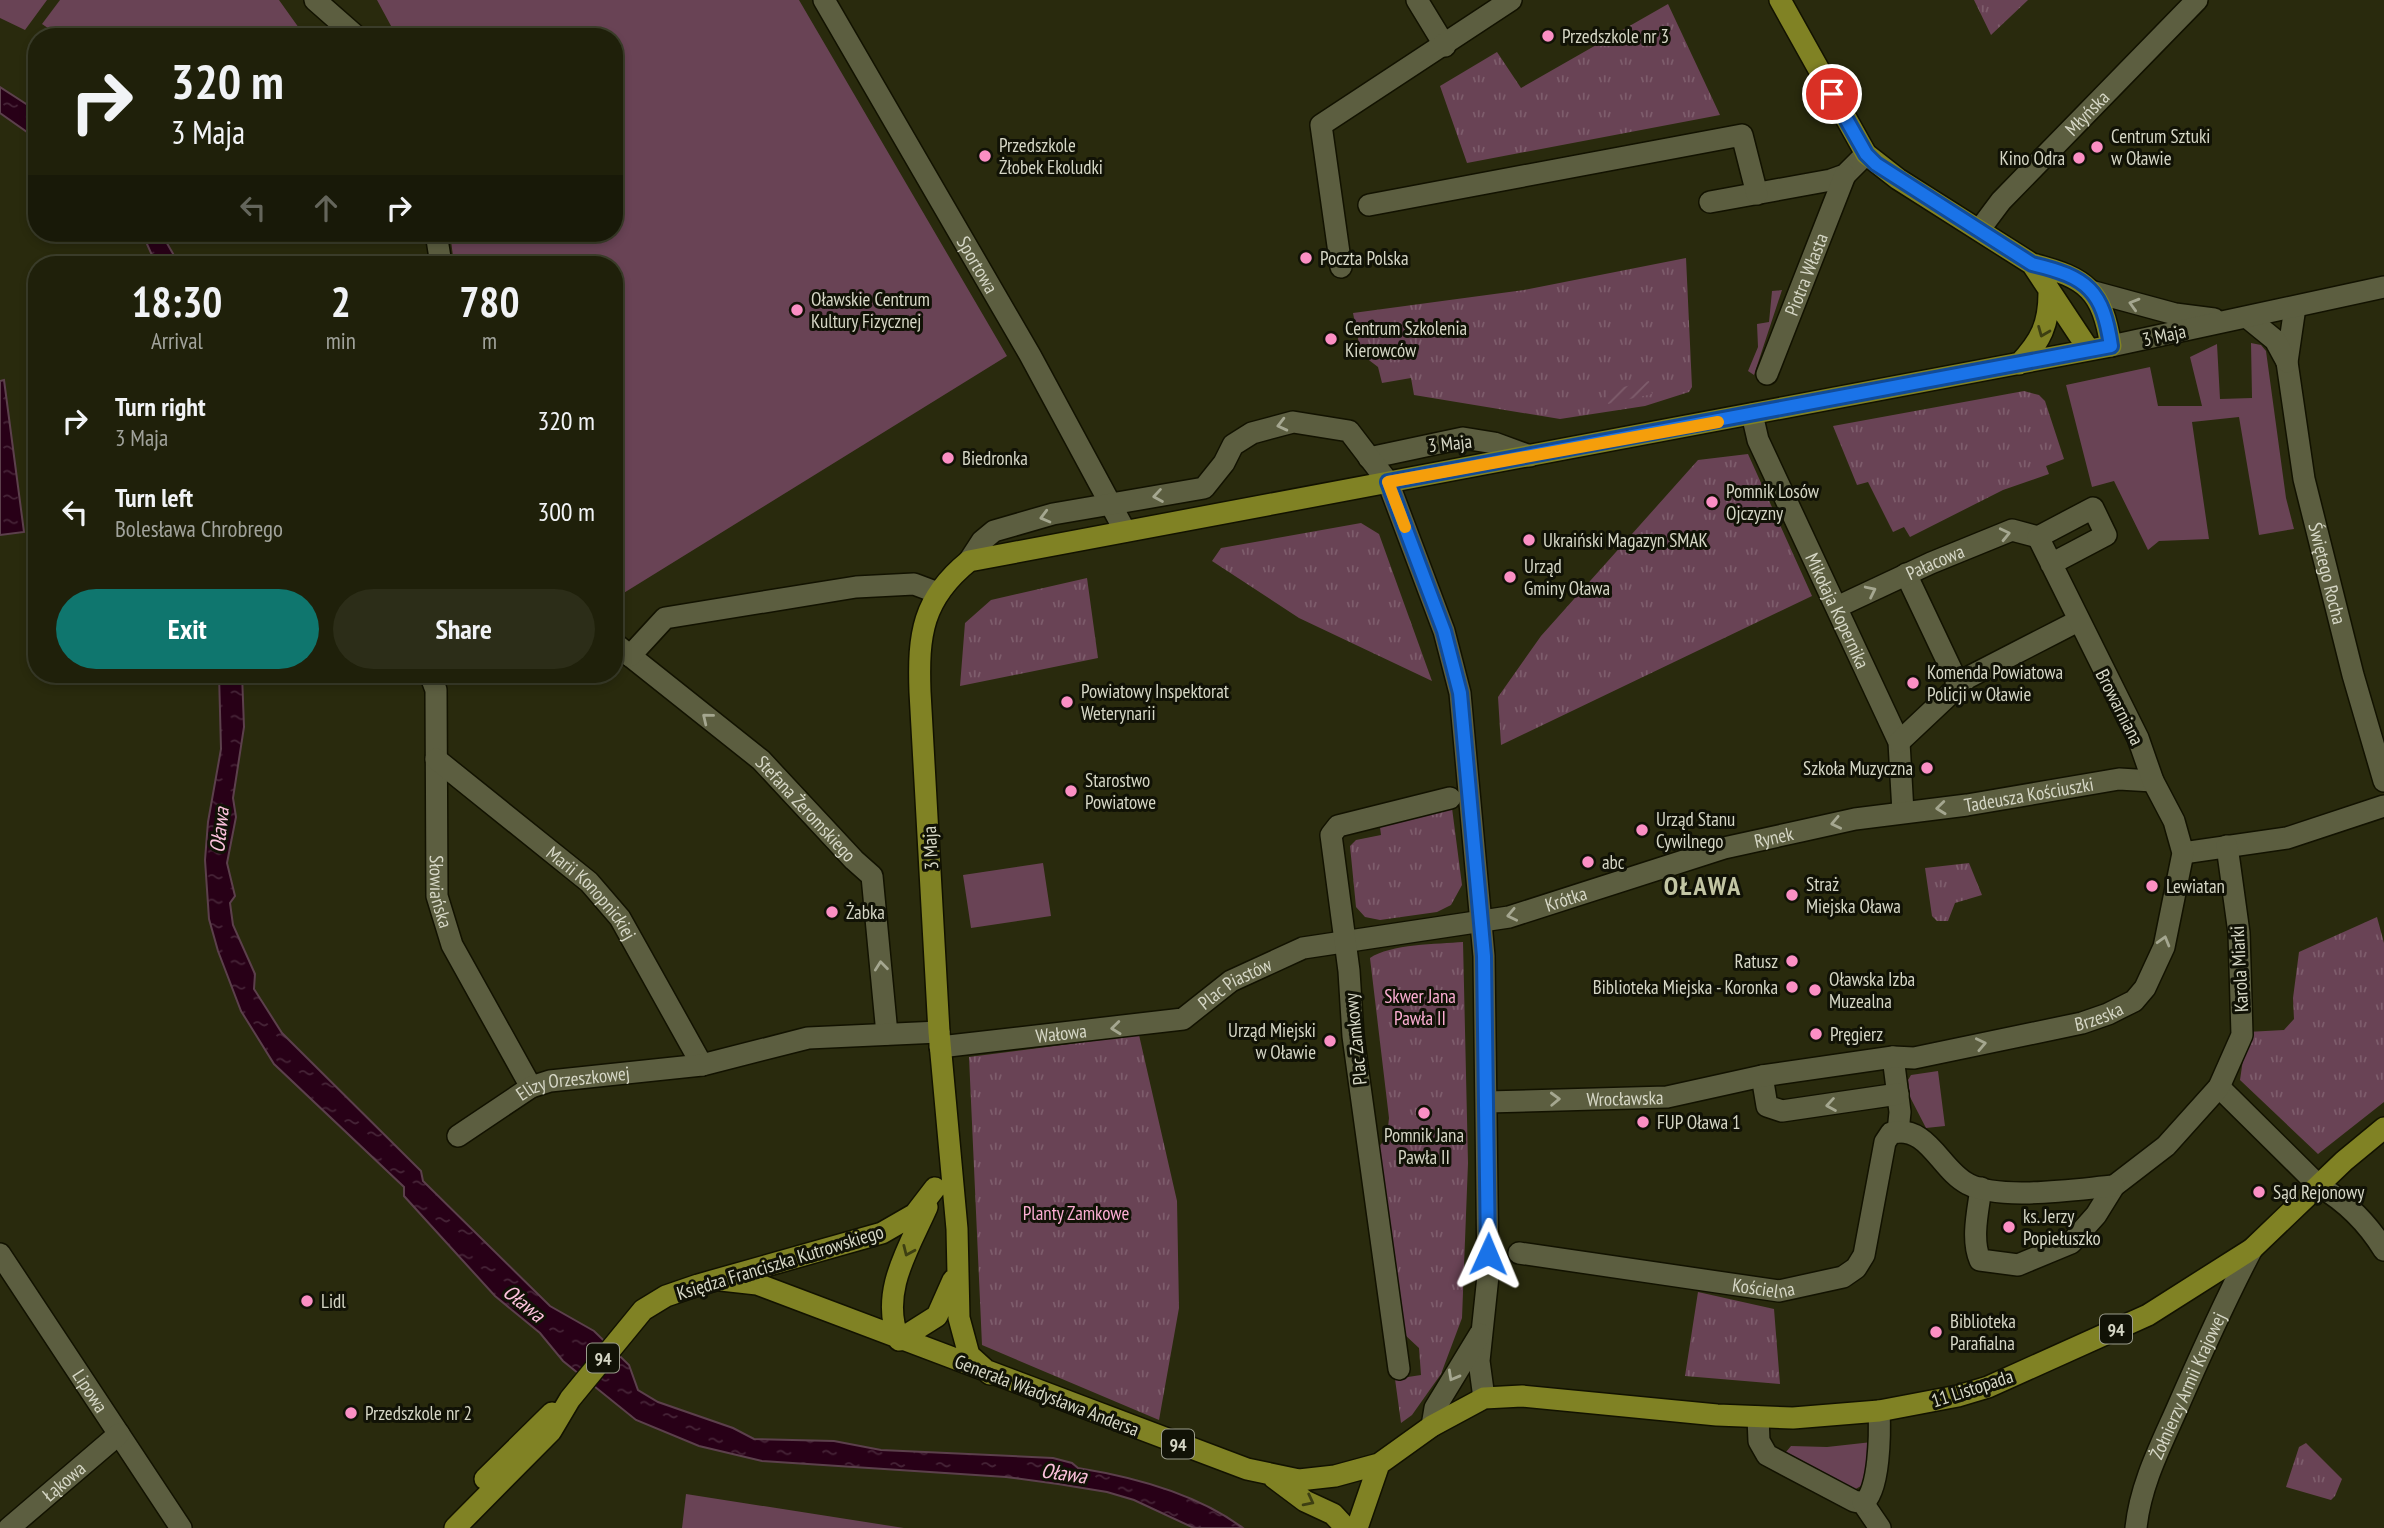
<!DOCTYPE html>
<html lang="en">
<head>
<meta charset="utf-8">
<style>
  :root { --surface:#1f200a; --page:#2c2d18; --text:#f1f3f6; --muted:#a1a39c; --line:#3c3e2b; --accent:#0f766e }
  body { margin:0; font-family:"PT Sans Narrow",sans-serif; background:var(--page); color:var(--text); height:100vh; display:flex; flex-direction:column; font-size:26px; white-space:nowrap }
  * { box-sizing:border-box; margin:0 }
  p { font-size:23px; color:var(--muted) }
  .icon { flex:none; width:38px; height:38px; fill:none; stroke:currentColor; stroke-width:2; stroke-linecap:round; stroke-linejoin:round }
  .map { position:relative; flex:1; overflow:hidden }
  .drawer { position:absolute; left:28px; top:256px; width:595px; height:427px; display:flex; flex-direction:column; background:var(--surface); border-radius:28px; box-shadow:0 4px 10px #0003,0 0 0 2px var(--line) }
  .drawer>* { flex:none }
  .banner { position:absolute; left:28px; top:28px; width:595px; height:214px; border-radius:28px; box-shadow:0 4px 10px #0003,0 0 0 2px var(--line); background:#1f200a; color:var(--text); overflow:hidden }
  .pin { position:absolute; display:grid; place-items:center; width:60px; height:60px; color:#fff; margin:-30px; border:4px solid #fff; border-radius:50%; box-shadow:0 2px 7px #0007 }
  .me { position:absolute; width:77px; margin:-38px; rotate:1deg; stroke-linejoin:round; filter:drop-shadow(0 0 5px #0008) }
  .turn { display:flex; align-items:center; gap:24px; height:147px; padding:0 28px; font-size:32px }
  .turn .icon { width:91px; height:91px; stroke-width:2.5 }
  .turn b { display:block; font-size:49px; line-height:60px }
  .lanes { display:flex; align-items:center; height:66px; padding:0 28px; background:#0003; justify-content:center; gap:35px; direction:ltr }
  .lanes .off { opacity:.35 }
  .eta { display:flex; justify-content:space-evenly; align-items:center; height:119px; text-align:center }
  .eta b { font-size:42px; font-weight:800; line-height:49px }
  .button { display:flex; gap:14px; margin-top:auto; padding:14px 28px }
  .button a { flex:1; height:80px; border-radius:42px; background:var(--accent); color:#fff; font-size:28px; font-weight:800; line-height:80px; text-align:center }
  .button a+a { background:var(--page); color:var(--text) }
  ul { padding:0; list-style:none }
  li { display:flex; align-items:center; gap:21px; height:91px; padding:0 28px }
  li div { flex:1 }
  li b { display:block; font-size:26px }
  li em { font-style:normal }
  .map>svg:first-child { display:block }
  .grass { fill:#694355 }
  .park { fill:url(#park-tufts) }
  .garden { fill:url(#garden-furrows) }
  .water { fill:url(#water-ripples); stroke:#5c404c; stroke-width:2 }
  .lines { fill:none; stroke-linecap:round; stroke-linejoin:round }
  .minor-casing { stroke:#121200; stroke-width:24 }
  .major-casing { stroke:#121200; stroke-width:24 }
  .minor { stroke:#5c5e40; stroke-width:21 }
  .major { stroke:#808224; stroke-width:21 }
  .oneway { stroke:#a5a790 }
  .oneway2 { stroke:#3d3f12 }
  .route-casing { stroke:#114b97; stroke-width:18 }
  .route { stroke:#1a73e8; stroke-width:12 }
  .slow { stroke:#f59e0b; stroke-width:12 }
  .poi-dot { fill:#fb8fc4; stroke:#111206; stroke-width:2.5 }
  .labels { text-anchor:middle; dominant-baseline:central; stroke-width:6; stroke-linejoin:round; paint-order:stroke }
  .shield { fill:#111206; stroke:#9b9c8c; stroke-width:2 }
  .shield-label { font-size:18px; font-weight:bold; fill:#d6d7c6 }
  .poi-label { font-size:19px; fill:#d6d7c6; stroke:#111206; text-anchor:start }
  .street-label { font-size:19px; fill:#d6d7c6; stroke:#111206 }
  .park-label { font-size:19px; fill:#fcaed3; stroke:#111206 }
  .water-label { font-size:21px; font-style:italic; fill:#fec2dd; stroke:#111206 }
  .district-label { font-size:26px; font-weight:bold; letter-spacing:2px; fill:#c3c6a4; stroke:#111206 }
</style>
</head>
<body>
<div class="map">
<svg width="2384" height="1528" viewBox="0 0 2384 1528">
  <defs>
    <pattern id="park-tufts" width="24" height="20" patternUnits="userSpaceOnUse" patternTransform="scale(1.75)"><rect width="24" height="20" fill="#694355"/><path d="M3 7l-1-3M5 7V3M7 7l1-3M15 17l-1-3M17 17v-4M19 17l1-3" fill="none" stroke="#7e5d6c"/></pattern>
    <pattern id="garden-furrows" width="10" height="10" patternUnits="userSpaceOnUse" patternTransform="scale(1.75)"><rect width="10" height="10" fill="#694355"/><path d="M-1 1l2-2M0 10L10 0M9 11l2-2" fill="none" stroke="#7e5d6c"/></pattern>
    <pattern id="water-ripples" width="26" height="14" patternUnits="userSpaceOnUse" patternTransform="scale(1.75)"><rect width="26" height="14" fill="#280017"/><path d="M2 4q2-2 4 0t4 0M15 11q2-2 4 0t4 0" fill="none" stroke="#462437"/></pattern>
  </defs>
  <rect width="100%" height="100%" fill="#292a0d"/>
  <!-- grass -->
  <path class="grass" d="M0,0H47L25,30L0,18Z
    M60,0H279L299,28L249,37H61L42,24Z
    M377,0H799L1007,356L614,599V264H454L450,233H614V37H397Z
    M1782,290L1754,375L1748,371L1758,347L1757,324L1769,322L1772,291Z
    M2251,343L2261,345L2266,351L2286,498L2294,529L2259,535L2239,417L2192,422L2209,539L2159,541L2148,550L2114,481L2092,487L2066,385L2150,367L2158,406H2202L2190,357L2217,344L2220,399L2252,398Z
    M1043,863L1051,916L971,928L963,875Z
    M1938,1071L1945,1126L1926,1128L1910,1097L1908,1080L1911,1075Z
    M1872,1442L1866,1483L1854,1490L1786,1452L1791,1446L1827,1447Z
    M686,1494L904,1528H682Z"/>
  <!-- park -->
  <path class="park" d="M1974,0H2028L1991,35Z
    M1668,4L1720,115L1467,163L1440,86L1497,52L1521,88Z
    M1686,258L1692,387L1689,392L1645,406L1560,419L1414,395L1411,378L1382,383L1378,367L1361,354L1353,313L1524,290Z
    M2024,391L2039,395L2045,401L2064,459L2046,466L2049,474L2003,490L1910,537L1904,527L1893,532L1868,482L1857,485L1833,426Z
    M1748,454L1812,596L1501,745L1498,697L1541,636L1698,460Z
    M1361,523L1379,534L1432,681L1299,618L1212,561L1221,548Z
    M1087,578L1098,658L960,686L965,623L991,600Z
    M1452,808L1462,885L1451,905L1437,912L1380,920L1365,917L1356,907L1350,846L1356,840L1381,835L1380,827Z
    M1969,863L1982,895L1955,903L1948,921H1937L1932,916L1925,868Z
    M2377,917L2384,943V1102L2318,1154L2240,1080L2247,1032L2284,1030L2294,1019L2293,998L2299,952Z
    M1463,942L1468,1163L1462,1318L1441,1374L1412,1415L1401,1423L1395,1379L1421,1375L1419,1348L1404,1334L1377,1149L1387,1137L1389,1118L1370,958C1390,944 1438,944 1463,942Z
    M1139,1035L1177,1201L1179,1308L1159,1420L982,1345L969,1057Z
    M1698,1292L1774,1309L1780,1384L1685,1376Z
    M2306,1443L2342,1479L2335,1496L2331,1500L2286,1487L2299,1447Z"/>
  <!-- garden -->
  <path class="garden" d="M1649,381L1652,394L1608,404L1606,391Z"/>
  <!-- water -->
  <path class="water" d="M0,87L37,111V139L0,113Z
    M142,233H161L179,264H156Z
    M4,380L24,532L0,535V381Z
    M219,674H242L244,727L233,798L236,817L227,863L235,896L230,903L233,925L255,974L254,989L282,1033L421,1171L423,1181L550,1306L594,1331L629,1365L638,1390L658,1402L733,1428L754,1439L834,1441L881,1450L1053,1458L1072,1463L1078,1468C1134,1477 1196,1493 1243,1528H1194L1134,1500L1107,1492L1058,1484L1006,1477L762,1461L699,1446L636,1420L563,1361L540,1333L495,1296L404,1196V1187L274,1064L241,1011L218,951L209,919L205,860L208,822L221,749Z"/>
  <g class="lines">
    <defs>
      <g id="minor">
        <path d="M315,0L357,37"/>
        <path id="s1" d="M824,0L1030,355L1125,531"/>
        <path d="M1417,0L1445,46"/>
        <path d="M1710,202L1831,180L1845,175L1866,154"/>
        <path d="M1369,205L1742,135L1757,194"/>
        <path id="s2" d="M1980,229L2001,201L2197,0"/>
        <path d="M436,233L441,264"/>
        <path d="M1341,267L1321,125L1511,0"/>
        <path d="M2094,292L2175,314L2214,319"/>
        <path id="s3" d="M2295,307L2287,362L2304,479L2353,675L2384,781"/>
        <path d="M2248,318L2275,340L2287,362"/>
        <path d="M2111,346L2384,287"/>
        <path id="s4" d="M1767,374L1845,175"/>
        <path id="s5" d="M1752,414L1758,440L1899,742L1903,812"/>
        <path d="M1369,458L1463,438L1494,443L1530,456"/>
        <path d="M969,561L982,541L994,531L1053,514L1204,488L1224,463L1233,445L1252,433L1293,422L1349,431L1388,482L1444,631L1460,693L1484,956L1488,1276L1479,1361L1484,1398"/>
        <path d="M1906,574L1959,686"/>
        <path id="s6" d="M1837,607L1931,563L2012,530L2038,537"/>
        <path id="s7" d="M614,643L761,760L854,860L872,876L887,1034"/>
        <path d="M630,656L665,618L856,587L914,584L938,593"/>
        <path id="s8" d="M430,674L436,690L437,896L452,945L531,1087"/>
        <path d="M1899,742L1967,678L2078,621"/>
        <path id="s9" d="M436,759L589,882L620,918L702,1065"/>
        <path d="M2183,853L2287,838L2384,806"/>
        <path id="s10" d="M940,1047L1183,1019L1231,981L1303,948L1509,917L1724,848L1801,831L1855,819L1967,805L2119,779L2153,781"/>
        <path d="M1893,1057L1900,1112L1898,1132"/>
        <path d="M1762,1076L1767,1106L1782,1111L1898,1094"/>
        <path d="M2219,1087L2319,1186C2345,1201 2368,1224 2384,1250"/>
        <path id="s11" d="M1487,1102L1667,1097L1762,1076L1893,1057L1914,1058L2082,1023L2108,1014L2134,1001L2145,988L2164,947L2183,853L2174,821L2153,781L2138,738L2038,537L2093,508L2106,535L2051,564"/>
        <path id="s12" d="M458,1136L531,1087L550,1081L702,1065L808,1038L939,1032"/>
        <path d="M1981,1188C1978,1211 1971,1239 1980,1260L2018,1265L2071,1243L2096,1215L2114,1186L2166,1146L2219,1087L2242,1035L2239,933L2227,846"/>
        <path id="s13" d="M1519,1253L1779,1291L1843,1277L1856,1268L1864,1255L1885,1142L1891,1133C1928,1124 1940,1170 1968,1184C2000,1201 2077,1189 2114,1186"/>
        <path id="s14" d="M0,1254L181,1528"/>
        <path d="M1399,1369L1353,1036L1349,971L1331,835L1338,826L1450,798"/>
        <path d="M1758,1417L1759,1441L1767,1455L1854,1501L1863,1503L1880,1528"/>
        <path d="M1432,1426L1435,1408L1480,1334"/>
        <path d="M1863,1503C1880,1492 1880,1431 1879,1411"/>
        <path id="s15" d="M9,1528L119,1434"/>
        <path id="s16" d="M2136,1528C2140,1487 2159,1449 2176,1411C2200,1356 2224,1302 2252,1249"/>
      </g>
      <path id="major" d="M1780,0L1866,154L1898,179L2032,264L2089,350
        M2019,364C2041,341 2049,324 2049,293
        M721,1280L757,1284L1247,1469L1299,1480L1335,1476L1379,1464L1432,1426L1484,1398L1522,1396L1717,1415L1793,1418L1879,1411L1958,1396L1988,1387L2148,1315L2252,1249L2344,1161L2384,1128
        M899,1340C879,1293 909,1248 927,1207
        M899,1340L937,1316L953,1280
        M990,1374L969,1355L959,1318L957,1229L939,1032L920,692C918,635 922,599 969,561L2111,346C2102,291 2088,278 2032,264
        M1273,1477L1305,1501L1333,1514L1346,1528
        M485,1479L552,1413
        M455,1528L551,1431L570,1399L643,1310L666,1296L698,1285L882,1233L915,1214L935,1188
        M1357,1528L1379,1464"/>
    </defs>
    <!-- minor casing -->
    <use href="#minor" class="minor-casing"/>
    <!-- major casing -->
    <use href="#major" class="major-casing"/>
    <!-- minor -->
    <use href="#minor" class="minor"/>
    <!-- major -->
    <use href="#major" class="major"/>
  </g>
  <!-- one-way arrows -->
  <defs><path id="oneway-chevron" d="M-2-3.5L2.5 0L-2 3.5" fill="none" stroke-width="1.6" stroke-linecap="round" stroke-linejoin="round" transform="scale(1.75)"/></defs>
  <g class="oneway">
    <use href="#oneway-chevron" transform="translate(2134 304) rotate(-164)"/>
    <use href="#oneway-chevron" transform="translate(1282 425) rotate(166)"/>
    <use href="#oneway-chevron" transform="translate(1158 496) rotate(171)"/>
    <use href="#oneway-chevron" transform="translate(1045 517) rotate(165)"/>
    <use href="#oneway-chevron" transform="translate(2005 534) rotate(-13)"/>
    <use href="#oneway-chevron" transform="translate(1871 591) rotate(-26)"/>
    <use href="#oneway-chevron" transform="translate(707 718) rotate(-141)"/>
    <use href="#oneway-chevron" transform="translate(1941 808) rotate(174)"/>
    <use href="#oneway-chevron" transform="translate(1836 823) rotate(168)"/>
    <use href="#oneway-chevron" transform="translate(1512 915) rotate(168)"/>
    <use href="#oneway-chevron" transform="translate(2164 941) rotate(-74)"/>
    <use href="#oneway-chevron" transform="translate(881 966) rotate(-96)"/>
    <use href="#oneway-chevron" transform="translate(1116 1028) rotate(174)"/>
    <use href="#oneway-chevron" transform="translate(1981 1044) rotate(-12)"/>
    <use href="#oneway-chevron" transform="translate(1555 1099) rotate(-2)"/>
    <use href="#oneway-chevron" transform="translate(1831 1105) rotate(171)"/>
    <use href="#oneway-chevron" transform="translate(1453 1376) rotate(119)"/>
  </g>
  <g class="oneway2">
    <use href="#oneway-chevron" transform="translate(2043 332) rotate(112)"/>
    <use href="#oneway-chevron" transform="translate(908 1251) rotate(114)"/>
    <use href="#oneway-chevron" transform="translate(1309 1501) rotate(27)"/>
  </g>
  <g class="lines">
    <defs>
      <path id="route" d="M1488,1254L1484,956L1460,693L1444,631L1388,482L2111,346C2103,291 2088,277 2032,264L1876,164L1866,154L1832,94"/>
    </defs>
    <!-- route casing -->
    <use href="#route" class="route-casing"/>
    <!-- route -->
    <use href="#route" class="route"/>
    <!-- slow -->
    <path class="slow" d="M1405,527L1388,482L1718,422"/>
  </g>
  <!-- markers -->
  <g class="poi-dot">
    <circle cx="1548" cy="36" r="7"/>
    <circle cx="2097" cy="147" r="7"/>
    <circle cx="985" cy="156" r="7"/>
    <circle cx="2079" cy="158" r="7"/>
    <circle cx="1306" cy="258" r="7"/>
    <circle cx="797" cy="310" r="7"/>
    <circle cx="1331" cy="339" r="7"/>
    <circle cx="948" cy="458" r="7"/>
    <circle cx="1712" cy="502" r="7"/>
    <circle cx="1529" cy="540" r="7"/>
    <circle cx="1510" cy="577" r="7"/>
    <circle cx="1913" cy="683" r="7"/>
    <circle cx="1067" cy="702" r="7"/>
    <circle cx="1927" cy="768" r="7"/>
    <circle cx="1071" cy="791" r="7"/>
    <circle cx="1642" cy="830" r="7"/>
    <circle cx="1588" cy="862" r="7"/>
    <circle cx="2152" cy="886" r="7"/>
    <circle cx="1792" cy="895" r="7"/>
    <circle cx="832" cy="912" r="7"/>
    <circle cx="1792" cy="961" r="7"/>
    <circle cx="1792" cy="987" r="7"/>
    <circle cx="1815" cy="990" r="7"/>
    <circle cx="1816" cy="1034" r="7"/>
    <circle cx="1330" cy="1041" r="7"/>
    <circle cx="1424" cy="1113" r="7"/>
    <circle cx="1643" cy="1122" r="7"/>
    <circle cx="2259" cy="1192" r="7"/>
    <circle cx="2009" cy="1227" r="7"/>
    <circle cx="307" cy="1301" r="7"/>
    <circle cx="1936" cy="1332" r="7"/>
    <circle cx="351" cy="1413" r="7"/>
  </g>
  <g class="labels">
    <!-- shield labels -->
    <g class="shield">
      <rect x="2100" y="1314.5" width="32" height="29" rx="5"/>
      <rect x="587" y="1343.5" width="32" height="29" rx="5"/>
      <rect x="1162" y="1429.5" width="32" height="29" rx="5"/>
    </g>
    <g class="shield-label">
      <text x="2116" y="1329">94</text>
      <text x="603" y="1358">94</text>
      <text x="1178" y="1444">94</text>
    </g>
    <!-- poi labels -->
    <g class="poi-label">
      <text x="1562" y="36">Przedszkole nr 3</text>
      <text x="2111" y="136">Centrum Sztuki<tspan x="2111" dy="22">w Oławie</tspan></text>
      <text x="999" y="145">Przedszkole<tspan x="999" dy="22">Żłobek Ekoludki</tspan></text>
      <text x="2065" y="158" text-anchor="end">Kino Odra</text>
      <text x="1320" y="258">Poczta Polska</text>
      <text x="811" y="299">Oławskie Centrum<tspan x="811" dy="22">Kultury Fizycznej</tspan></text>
      <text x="1345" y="328">Centrum Szkolenia<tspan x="1345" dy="22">Kierowców</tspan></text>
      <text x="962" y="458">Biedronka</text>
      <text x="1726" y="491">Pomnik Losów<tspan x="1726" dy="22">Ojczyzny</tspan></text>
      <text x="1543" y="540">Ukraiński Magazyn SMAK</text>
      <text x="1524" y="566">Urząd<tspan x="1524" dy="22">Gminy Oława</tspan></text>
      <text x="1927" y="672">Komenda Powiatowa<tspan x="1927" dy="22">Policji w Oławie</tspan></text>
      <text x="1081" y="691">Powiatowy Inspektorat<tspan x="1081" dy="22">Weterynarii</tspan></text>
      <text x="1913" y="768" text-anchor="end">Szkoła Muzyczna</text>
      <text x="1085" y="780">Starostwo<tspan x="1085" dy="22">Powiatowe</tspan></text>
      <text x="1656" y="819">Urząd Stanu<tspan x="1656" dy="22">Cywilnego</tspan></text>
      <text x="1602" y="862">abc</text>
      <text x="1806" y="884">Straż<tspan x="1806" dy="22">Miejska Oława</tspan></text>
      <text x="2166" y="886">Lewiatan</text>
      <text x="846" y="912">Żabka</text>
      <text x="1778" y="961" text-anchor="end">Ratusz</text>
      <text x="1829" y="979">Oławska Izba<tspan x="1829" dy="22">Muzealna</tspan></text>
      <text x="1778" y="987" text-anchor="end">Biblioteka Miejska - Koronka</text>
      <text x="1316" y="1030" text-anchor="end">Urząd Miejski<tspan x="1316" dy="22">w Oławie</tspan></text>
      <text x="1830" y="1034">Pręgierz</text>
      <text x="1657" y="1122">FUP Oława 1</text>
      <text x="1424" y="1135" text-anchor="middle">Pomnik Jana<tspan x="1424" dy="22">Pawła II</tspan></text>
      <text x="2273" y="1192">Sąd Rejonowy</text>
      <text x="2023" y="1216">ks. Jerzy<tspan x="2023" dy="22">Popiełuszko</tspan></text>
      <text x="321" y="1301">Lidl</text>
      <text x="1950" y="1321">Biblioteka<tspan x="1950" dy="22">Parafialna</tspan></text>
      <text x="365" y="1413">Przedszkole nr 2</text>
    </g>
    <!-- street labels -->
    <g class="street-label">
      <text stroke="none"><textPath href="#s2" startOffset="158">Młyńska</textPath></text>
      <text stroke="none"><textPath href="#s1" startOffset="306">Sportowa</textPath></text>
      <text stroke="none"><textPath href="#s4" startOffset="107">Piotra Własta</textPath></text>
      <text transform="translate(2164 335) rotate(-12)">3 Maja</text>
      <text transform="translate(1450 443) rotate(-6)">3 Maja</text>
      <text stroke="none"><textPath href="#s6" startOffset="108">Pałacowa</textPath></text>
      <text stroke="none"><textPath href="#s3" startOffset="271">Świętego Rocha</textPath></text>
      <text stroke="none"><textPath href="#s5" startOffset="215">Mikołaja Kopernika</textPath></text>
      <text transform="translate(2120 707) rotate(63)">Browarniana</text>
      <text stroke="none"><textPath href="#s10" startOffset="1129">Tadeusza Kościuszki</textPath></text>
      <text stroke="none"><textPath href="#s7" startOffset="254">Stefana Żeromskiego</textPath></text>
      <text stroke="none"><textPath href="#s10" startOffset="870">Rynek</textPath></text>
      <text transform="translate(930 848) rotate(-93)">3 Maja</text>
      <text stroke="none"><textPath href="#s8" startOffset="219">Słowiańska</textPath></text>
      <text stroke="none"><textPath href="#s9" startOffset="206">Marii Konopnickiej</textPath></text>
      <text stroke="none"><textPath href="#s10" startOffset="653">Krótka</textPath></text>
      <text transform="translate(2239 969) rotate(-93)">Karola Miarki</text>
      <text stroke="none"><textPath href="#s10" startOffset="308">Plac Piastów</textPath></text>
      <text stroke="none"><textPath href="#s11" startOffset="620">Brzeska</textPath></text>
      <text stroke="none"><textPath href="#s10" startOffset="122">Wałowa</textPath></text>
      <text transform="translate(1355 1039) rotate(-96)">Plac Zamkowy</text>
      <text stroke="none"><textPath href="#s12" startOffset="130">Elizy Orzeszkowej</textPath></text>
      <text stroke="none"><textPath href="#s11" startOffset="138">Wrocławska</textPath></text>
      <text transform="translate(780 1262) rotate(-17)">Księdza Franciszka Kutrowskiego</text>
      <text stroke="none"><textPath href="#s13" startOffset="247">Kościelna</textPath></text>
      <text stroke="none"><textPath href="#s16" startOffset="152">Żołnierzy Armii Krajowej</textPath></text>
      <text transform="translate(1972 1388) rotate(-18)">11 Listopada</text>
      <text stroke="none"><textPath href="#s14" startOffset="164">Lipowa</textPath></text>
      <text transform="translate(1047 1395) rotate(21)">Generała Władysława Andersa</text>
      <text stroke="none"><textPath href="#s15" startOffset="72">Łąkowa</textPath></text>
    </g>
    <!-- park labels -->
    <g class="park-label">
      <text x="1420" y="996">Skwer Jana<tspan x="1420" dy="22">Pawła II</tspan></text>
      <text x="1076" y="1213">Planty Zamkowe</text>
    </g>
    <!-- water labels -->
    <g class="water-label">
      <text transform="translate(219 830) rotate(-84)">Oława</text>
      <text transform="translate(524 1303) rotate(39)">Oława</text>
      <text transform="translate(1064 1473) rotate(8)">Oława</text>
    </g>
    <!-- district labels -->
    <g class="district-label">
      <text x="1703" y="885">OŁAWA</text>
    </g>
  </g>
</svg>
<div class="pin" style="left:1832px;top:94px;background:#d93025"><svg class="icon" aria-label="arrive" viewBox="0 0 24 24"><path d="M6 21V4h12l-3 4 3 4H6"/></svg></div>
<svg class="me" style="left:1488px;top:1254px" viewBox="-20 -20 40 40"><path d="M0-17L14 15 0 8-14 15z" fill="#1a73e8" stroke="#fff" stroke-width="4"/></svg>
<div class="banner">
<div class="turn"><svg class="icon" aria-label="right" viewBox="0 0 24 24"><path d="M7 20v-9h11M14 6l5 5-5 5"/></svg><div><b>320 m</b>3 Maja</div></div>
<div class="lanes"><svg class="icon off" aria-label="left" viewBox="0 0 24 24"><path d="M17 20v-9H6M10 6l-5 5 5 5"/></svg><svg class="icon off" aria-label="ahead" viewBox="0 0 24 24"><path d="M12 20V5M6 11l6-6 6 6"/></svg><svg class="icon" aria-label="right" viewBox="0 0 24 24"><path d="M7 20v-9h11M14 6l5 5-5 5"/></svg></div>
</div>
<section class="drawer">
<div class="eta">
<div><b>18:30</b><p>Arrival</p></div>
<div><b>2</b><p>min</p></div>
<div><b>780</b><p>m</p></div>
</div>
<ul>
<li><svg class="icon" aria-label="right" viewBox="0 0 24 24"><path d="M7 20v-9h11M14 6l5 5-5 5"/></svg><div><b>Turn right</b><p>3 Maja</p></div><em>320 m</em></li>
<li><svg class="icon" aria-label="left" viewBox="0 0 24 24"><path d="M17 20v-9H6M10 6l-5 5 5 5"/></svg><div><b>Turn left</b><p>Bolesława Chrobrego</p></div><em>300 m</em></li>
</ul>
<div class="button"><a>Exit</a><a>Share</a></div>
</section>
</div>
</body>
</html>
